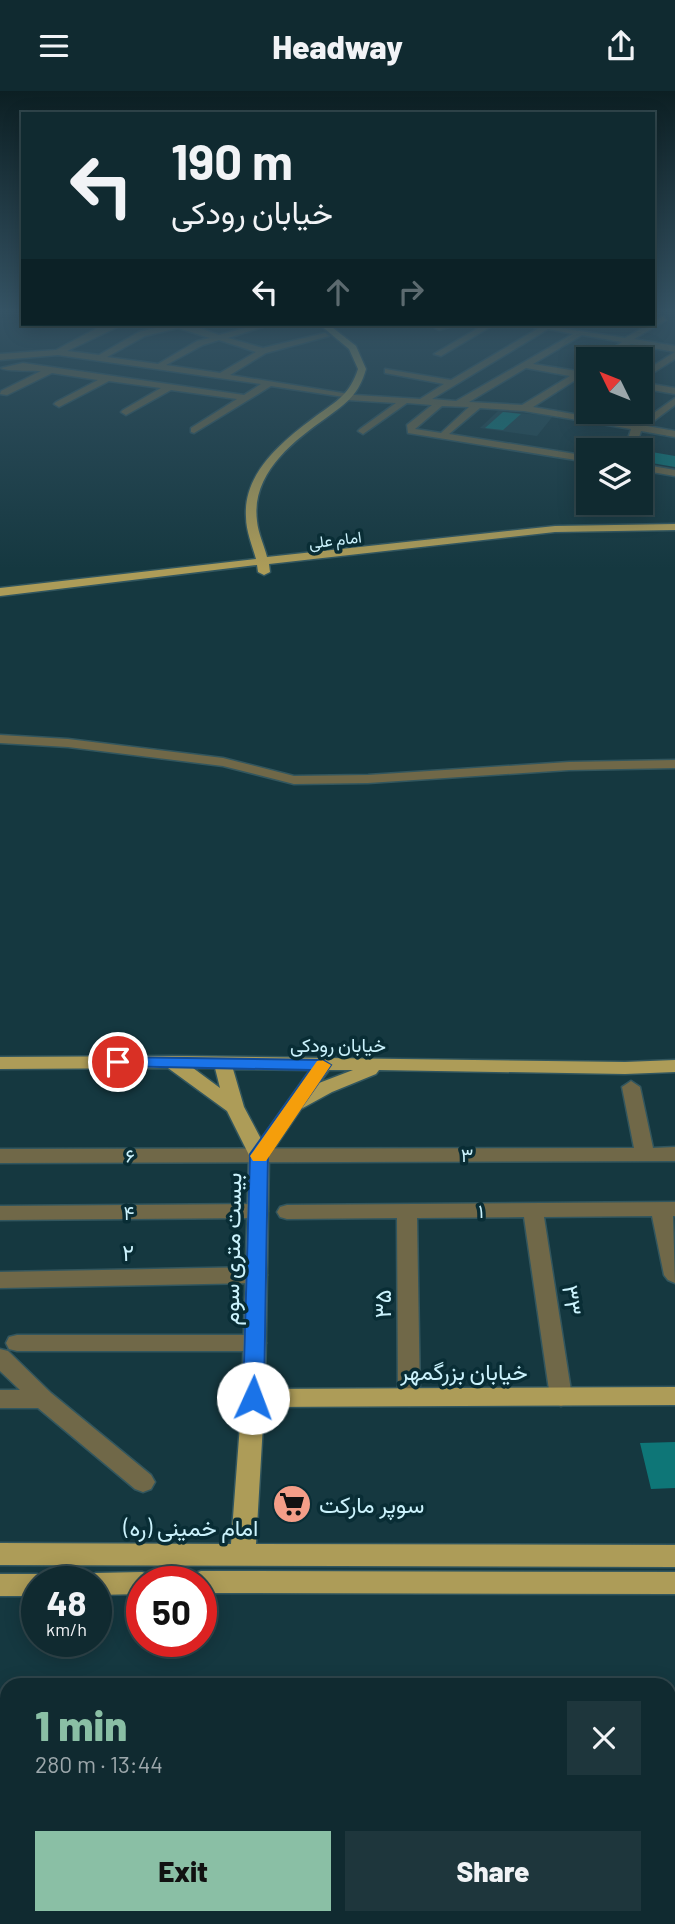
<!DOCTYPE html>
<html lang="en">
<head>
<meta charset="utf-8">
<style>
  :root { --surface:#102a30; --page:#1e363c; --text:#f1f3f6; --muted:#9ca7ab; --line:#30464c; --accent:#8abfa5 }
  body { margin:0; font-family:Barlow,Vazirmatn,sans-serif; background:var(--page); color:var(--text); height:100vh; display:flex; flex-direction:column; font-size:26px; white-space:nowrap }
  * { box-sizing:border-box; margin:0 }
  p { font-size:23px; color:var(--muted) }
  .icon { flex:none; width:38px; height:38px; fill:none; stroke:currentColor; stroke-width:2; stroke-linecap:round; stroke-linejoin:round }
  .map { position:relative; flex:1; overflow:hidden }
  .panel { position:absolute; left:0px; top:1587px; width:676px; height:247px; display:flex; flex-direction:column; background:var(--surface); border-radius:21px 21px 0 0; box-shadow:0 4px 18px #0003,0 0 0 2px var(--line) }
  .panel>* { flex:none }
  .hud { position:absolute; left:21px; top:21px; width:634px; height:214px; border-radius:0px; box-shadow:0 4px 18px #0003,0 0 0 2px var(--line); background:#102a30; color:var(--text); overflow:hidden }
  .needle { width:46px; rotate:313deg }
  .controls { position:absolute; left:576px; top:256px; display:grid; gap:14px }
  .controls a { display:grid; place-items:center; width:77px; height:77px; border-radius:0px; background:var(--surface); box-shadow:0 4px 18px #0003,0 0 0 2px var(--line); font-size:35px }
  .speed { position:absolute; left:21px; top:1475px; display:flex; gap:14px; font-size:35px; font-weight:700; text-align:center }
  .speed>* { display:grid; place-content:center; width:91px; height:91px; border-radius:50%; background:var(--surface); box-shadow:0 4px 18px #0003,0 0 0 2px var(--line); line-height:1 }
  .speed small { font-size:18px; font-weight:400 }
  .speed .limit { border:10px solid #d22; background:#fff; color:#111 }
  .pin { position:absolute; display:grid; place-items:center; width:60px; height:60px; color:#fff; margin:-30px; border:4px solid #fff; border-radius:50%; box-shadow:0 2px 7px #0007 }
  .me { position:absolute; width:77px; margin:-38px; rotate:2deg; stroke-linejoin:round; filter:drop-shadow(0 0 5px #0008) }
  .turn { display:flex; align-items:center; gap:24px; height:147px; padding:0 35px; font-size:32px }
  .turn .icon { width:91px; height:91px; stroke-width:2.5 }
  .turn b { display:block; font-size:49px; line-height:60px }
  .lanes { display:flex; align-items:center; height:66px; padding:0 35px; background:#0003; justify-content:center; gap:35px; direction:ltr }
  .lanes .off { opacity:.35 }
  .round { display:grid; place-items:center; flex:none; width:74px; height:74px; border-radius:0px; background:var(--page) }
  .overview { display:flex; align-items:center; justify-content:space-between; height:119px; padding:0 35px }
  h1 { font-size:42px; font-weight:800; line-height:52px; color:var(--accent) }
  .cta { display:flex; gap:14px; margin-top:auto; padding:14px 35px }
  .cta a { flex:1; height:80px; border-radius:0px; background:var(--accent); color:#111; font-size:28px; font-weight:800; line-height:80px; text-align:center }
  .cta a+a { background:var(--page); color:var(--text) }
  header { display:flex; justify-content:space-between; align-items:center; height:91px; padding:0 35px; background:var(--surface); font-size:32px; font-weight:800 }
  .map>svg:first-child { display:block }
  .built { fill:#1f464f }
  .building { fill:#0e7677 }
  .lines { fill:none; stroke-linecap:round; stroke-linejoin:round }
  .minor-casing { stroke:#32565e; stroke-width:3 }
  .major-casing { stroke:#32565e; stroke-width:3 }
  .minor { fill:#706848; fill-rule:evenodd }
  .major { fill:#ad9c58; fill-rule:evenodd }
  .route { fill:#1a73e8; stroke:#114b97; stroke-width:2 }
  .slow { fill:#f59e0b }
  .labels { text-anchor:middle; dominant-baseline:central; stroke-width:7; stroke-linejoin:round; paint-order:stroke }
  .far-street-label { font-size:16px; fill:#cbf2fc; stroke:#092d35 }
  .street-label { font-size:19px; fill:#cbf2fc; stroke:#092d35 }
  .near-street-label { font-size:23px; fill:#cbf2fc; stroke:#092d35 }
  .near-poi-label { font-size:23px; fill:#cbf2fc; stroke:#092d35; text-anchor:start }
</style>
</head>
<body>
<header><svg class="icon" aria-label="menu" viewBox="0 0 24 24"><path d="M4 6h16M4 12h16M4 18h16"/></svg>Headway<svg class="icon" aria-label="share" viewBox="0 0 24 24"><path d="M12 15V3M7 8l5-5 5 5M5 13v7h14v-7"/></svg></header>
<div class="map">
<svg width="675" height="1833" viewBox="0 0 675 1833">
  <rect width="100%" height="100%" fill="#153840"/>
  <!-- built -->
  <path class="built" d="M498,320L553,325L537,345L480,337Z"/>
  <!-- building -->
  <path class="building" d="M503,321L521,323L503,339L485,337Z
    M640,359L675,365V376L640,370Z
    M675,1351V1397L651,1398L640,1352Z"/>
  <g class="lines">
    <defs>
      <path id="minor" d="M663,225L666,229L634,248L675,255V261L631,253L608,268H598L622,251L582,244L533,273L577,280L585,279L588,288L580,286L533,316L637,334L675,307V314L647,335L675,340V346L641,340L638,349L630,359H619L628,348L631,338L524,320L480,317L449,343L588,365V371L408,342L407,334L432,314L407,312L363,343L358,340L360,338L396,312L348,309L344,306L271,295L194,342L191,341V337L237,308L171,299L126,324L121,321L123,319L161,297L109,290L59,316L54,313L56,311L98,289L52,282L7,304L0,303L1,300L41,280C30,279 8,281 1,277L23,272L244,304L261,293L58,264L0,269V263L56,259L101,235L124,233L67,260L99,264L139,241L170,233H188L219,244L260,233H272L228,247L263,257L325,242L329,245L266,262L230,284L355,304L420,308L444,293L385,282V278L451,289L539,237L534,236V233L625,247ZM178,237L210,247L197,250L158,273L107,266L145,245ZM548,238L573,243L456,310L432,308ZM219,249L256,261L220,282L166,274L203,254ZM526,277L570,285L522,314L469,311ZM442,315L469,316L441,342L415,338Z
        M446,233H459L439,239L435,237Z
        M485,233H495L441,265L434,263Z
        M675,261V268L640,290V283Z
        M640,291L675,297V303L640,297Z
        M640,373L675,379V385L640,379Z
        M0,644L68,648L223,667L294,685L368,684L569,671L675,669V677L569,679L368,692L294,693L223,675L68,656L0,652Z
        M631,990L640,996L653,1057L675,1056V1070L0,1072V1058L634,1057L622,996Z
        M675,1111V1125H673L675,1192L668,1189L664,1184L652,1125L544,1126L572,1306L569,1312L561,1315L553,1312L550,1306L524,1126L417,1127L420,1306L417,1312L409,1315L401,1312L398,1306L397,1127L287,1128L280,1126L277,1121L280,1116L287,1114Z
        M258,1113L265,1115L268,1120L265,1125L258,1127L0,1129V1115Z
        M256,1176L263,1179L267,1184L263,1189L256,1192L0,1197V1181Z
        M17,1244H255L263,1246L266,1252L263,1258L255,1260H17L9,1258L6,1252L9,1246Z
        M0,1258L8,1260L51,1302L151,1384L155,1391L151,1398L143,1401L135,1398L38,1317H0V1299H20L0,1280Z
        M0,1653H7V1679H0Z
        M0,1811H7V1827H21L19,1833H0Z
        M65,1827H108L105,1833H68Z
        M328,1827H358L361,1833H331Z"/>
      <path id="major" d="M319,233H328L356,255L366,278C359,303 347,312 326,327C292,351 251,383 257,430C258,442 264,454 267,466L555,435L675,433V439L555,441L269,473L270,481L264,484L258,481L257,474L0,505V497L256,468C252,454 246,440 246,426C243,381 284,349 316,325C337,310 350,303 358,278L349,258Z
        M172,965L625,971L675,969V981L625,983L379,979L376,983L332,1001L301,1018L269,1065L265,1298L675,1296V1314L264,1316L256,1453L675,1454V1476L0,1474V1452L231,1453L242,1307L249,1064L227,1020L168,977L0,978V966ZM193,977H215L220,997ZM233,978L310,979L261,1048L244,1016ZM329,979H353L319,992Z
        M201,1480L675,1481V1503L201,1502V1491H188L192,1483Z
        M142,1481L151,1484L154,1491H142V1503L96,1504V1491H84L87,1485L96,1482Z
        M0,1483H37L46,1486L48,1491H37V1505H0Z"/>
    </defs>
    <!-- minor casing -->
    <use href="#minor" class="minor-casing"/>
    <!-- major casing -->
    <use href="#major" class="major-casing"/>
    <!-- minor -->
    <use href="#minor" class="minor"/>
    <!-- major -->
    <use href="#major" class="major"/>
  </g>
  <!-- sky -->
  <linearGradient id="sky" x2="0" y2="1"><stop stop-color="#0c1f23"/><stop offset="0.46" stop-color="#355364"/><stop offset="1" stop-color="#355364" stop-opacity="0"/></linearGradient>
  <rect width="675" height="478" fill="url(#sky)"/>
  <!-- route -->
  <path class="route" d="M118,966L323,969L331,974L268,1064L264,1307L261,1313L253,1315L246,1313L243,1307L250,1063L310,979L112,975L109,971L112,967Z"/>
  <!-- slow -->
  <path class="slow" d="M322,969L331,974L266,1070H253L250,1065L253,1061L317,970Z"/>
  <!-- icons -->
  <defs>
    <symbol id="supermarket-disc" viewBox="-11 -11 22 22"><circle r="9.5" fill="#f49e88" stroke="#092d35"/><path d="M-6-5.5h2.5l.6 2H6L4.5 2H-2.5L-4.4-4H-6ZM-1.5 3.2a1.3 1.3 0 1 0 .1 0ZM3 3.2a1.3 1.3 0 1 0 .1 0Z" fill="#111"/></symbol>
  </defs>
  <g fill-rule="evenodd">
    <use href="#supermarket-disc" x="270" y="1391" width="44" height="44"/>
  </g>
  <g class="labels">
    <!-- far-street labels -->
    <g class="far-street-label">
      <text transform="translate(335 448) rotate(-7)">امام علی</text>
    </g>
    <!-- street labels -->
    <g class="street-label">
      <text x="338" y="953">خیابان رودکی</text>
      <text x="467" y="1063">۳</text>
      <text x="130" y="1064">۶</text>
      <text x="481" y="1119">۱</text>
      <text x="129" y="1121">۴</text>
    </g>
    <!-- near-street labels -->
    <g class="near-street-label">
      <text transform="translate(231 1158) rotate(-89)">بیست متری سوم</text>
      <text transform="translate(128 1161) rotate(-1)">۲</text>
      <text transform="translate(573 1209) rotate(82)">۳۳</text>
      <text transform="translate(382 1213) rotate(-90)">۳۵</text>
      <text x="464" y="1280">خیابان بزرگمهر</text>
      <text x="191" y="1436">امام خمینی (ره)</text>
    </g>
    <!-- near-poi labels -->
    <g class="near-poi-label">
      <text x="319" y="1413">سوپر مارکت</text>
    </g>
  </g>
</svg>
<div class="controls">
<a><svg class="needle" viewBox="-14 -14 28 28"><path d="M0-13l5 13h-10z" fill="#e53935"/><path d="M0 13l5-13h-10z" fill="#9ca7ab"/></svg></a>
<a><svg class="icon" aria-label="layers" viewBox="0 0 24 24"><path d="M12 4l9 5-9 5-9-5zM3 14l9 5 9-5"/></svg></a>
</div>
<div class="speed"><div>48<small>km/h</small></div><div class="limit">50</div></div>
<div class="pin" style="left:118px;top:971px;background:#d93025"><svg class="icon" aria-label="arrive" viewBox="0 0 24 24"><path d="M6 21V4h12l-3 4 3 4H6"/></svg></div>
<svg class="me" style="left:253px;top:1307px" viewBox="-20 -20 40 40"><circle r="19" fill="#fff"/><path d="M0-13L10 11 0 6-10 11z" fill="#1a73e8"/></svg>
<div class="hud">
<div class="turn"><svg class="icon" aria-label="left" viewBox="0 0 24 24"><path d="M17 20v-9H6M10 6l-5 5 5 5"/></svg><div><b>190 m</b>خیابان رودکی</div></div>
<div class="lanes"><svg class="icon" aria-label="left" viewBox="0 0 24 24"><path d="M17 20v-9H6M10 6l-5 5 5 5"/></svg><svg class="icon off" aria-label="ahead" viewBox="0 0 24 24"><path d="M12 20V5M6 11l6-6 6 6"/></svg><svg class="icon off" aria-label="right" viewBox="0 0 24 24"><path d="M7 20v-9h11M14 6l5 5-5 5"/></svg></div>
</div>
<section class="panel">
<div class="overview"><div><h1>1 min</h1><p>280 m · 13:44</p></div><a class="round"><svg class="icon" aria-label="close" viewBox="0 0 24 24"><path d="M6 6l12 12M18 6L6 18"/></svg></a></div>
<div class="cta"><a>Exit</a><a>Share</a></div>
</section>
</div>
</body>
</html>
